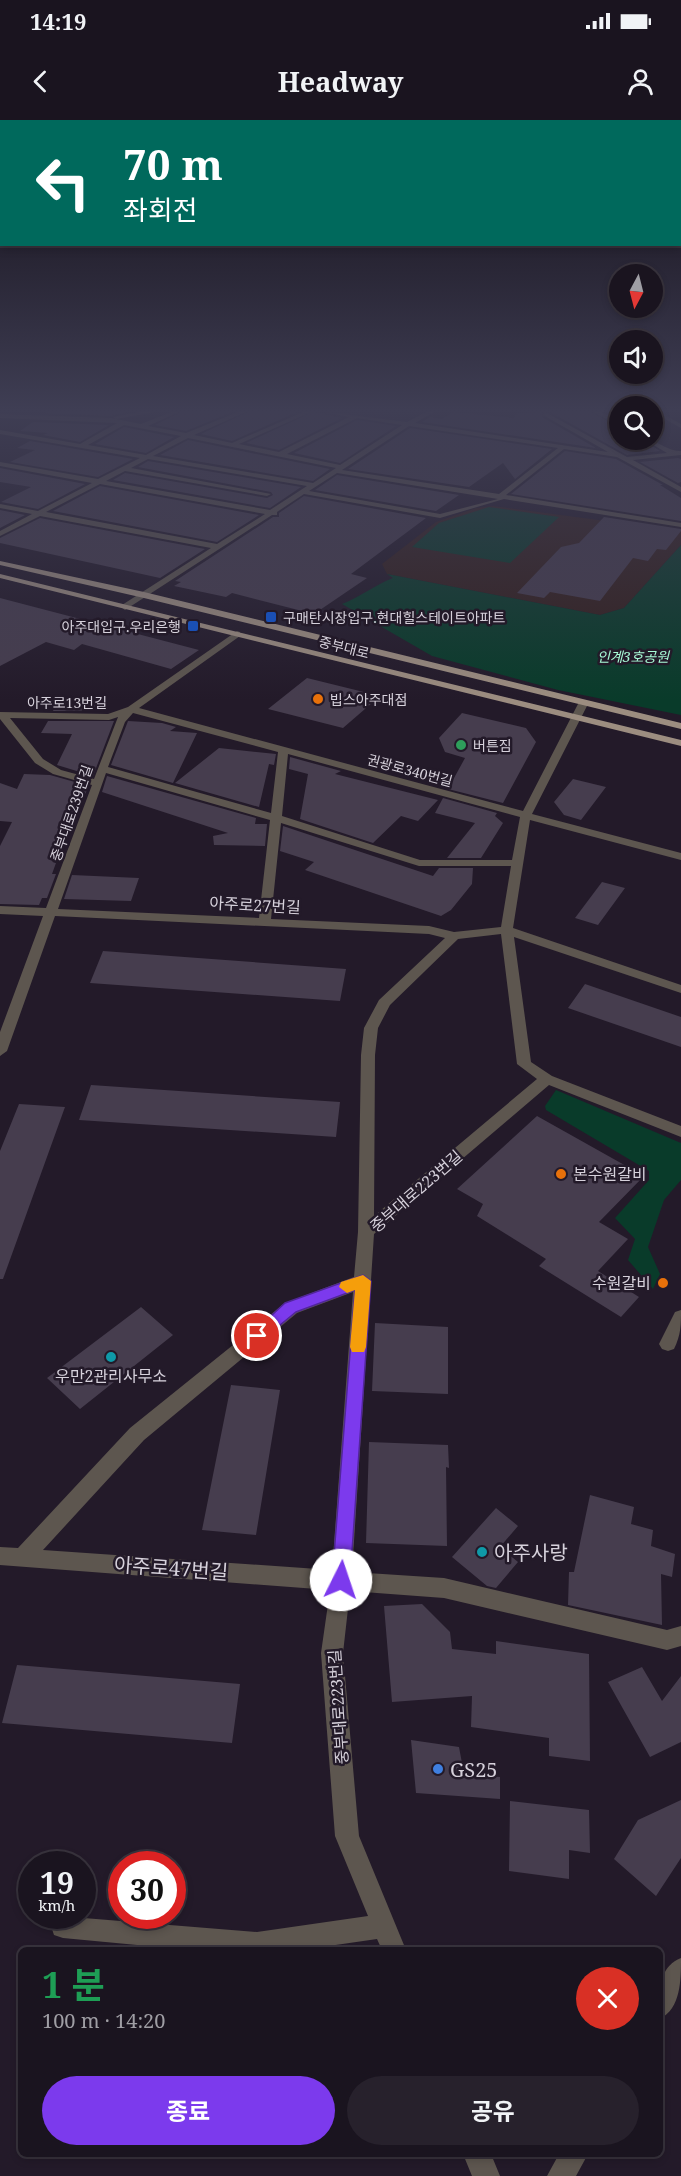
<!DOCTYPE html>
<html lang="ko">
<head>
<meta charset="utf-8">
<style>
  :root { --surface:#1a141f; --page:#27212c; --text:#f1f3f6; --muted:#9f9ea4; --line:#38333d; --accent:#7c3aed }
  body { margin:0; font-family:"Noto Serif","Noto Sans KR",serif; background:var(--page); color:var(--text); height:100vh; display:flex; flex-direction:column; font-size:22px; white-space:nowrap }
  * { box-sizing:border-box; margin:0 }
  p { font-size:20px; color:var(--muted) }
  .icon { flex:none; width:33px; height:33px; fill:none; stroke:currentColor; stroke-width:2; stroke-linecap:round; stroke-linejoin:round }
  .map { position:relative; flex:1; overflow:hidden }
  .sheet { position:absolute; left:18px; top:1827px; width:645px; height:210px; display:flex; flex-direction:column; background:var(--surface); border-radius:9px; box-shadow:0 3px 9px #0003,0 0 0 2px var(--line) }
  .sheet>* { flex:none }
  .banner { position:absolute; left:0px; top:0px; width:681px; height:126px; box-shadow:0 3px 9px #0003,0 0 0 2px var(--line); background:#00695c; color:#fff; overflow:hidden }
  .needle { width:39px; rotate:187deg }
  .tools { position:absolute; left:609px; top:144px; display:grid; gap:12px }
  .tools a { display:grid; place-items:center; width:54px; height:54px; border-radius:50%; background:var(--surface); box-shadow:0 3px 9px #0003,0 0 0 2px var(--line); font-size:30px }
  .speed { position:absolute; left:18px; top:1731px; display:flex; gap:12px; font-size:30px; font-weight:700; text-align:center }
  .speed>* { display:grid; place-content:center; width:78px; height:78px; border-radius:50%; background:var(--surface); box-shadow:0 3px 9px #0003,0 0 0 2px var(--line); line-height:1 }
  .speed small { font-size:15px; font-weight:400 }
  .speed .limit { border:9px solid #d22; background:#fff; color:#111 }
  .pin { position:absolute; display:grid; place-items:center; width:51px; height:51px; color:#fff; margin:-26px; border:3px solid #fff; border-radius:50%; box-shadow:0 2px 6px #0007 }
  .me { position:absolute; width:66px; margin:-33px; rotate:4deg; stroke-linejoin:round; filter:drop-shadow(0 0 4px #0008) }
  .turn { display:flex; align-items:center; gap:21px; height:126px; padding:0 24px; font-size:27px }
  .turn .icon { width:78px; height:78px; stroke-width:2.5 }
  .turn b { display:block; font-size:42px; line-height:51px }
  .round { display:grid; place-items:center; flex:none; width:63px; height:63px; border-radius:32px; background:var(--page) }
  .overview { display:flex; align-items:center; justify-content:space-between; height:102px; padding:0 24px }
  h1 { font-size:36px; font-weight:700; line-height:45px; color:#1e9e55 }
  .button { display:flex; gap:12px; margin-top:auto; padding:12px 24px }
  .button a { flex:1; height:69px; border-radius:36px; background:var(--accent); color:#fff; font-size:24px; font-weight:700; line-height:69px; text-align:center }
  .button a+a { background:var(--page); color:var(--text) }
  .status { display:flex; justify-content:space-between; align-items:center; height:42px; padding:0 30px; background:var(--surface); direction:ltr }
  .status svg { height:16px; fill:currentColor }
  header { display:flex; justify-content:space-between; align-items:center; height:78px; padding:0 24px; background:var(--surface); font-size:27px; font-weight:700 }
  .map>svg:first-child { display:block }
  .built { fill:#2c2135 }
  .education { fill:#33201e }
  .green { fill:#093b2a }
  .building { fill:#463d4e }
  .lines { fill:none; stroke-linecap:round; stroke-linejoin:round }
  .minor { fill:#5d564f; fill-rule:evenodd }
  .major { fill:#9c8d80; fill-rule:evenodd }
  .route { fill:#7c3aed; stroke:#51269a; stroke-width:1.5 }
  .slow { fill:#f59e0b }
  .transit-dot { fill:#1a4fb4; stroke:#231a29; stroke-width:2 }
  .food-dot { fill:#e8710a; stroke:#231a29; stroke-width:2 }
  .leisure-dot { fill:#2e9e5b; stroke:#231a29; stroke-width:2 }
  .culture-dot { fill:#0f9aa8; stroke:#231a29; stroke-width:2 }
  .shop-dot { fill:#3f7fe0; stroke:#231a29; stroke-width:2 }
  .labels { text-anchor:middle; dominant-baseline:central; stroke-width:5; stroke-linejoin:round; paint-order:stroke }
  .far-poi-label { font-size:14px; fill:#d6d1db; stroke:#231a29; text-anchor:start }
  .far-street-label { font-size:14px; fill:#d6d1db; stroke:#231a29 }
  .far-park-label { font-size:14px; font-style:italic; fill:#a7f9d5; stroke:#231a29 }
  .street-label { font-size:16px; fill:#d6d1db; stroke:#231a29 }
  .poi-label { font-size:16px; fill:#d6d1db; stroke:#231a29; text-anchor:start }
  .near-poi-label { font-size:20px; fill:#d6d1db; stroke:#231a29; text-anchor:start }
  .near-street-label { font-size:20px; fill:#d6d1db; stroke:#231a29 }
</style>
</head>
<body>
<div class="status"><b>14:19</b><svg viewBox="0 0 49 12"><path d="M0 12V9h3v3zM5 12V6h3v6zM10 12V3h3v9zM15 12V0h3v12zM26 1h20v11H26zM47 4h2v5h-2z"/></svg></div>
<header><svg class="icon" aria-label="back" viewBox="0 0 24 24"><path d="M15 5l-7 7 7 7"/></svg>Headway<svg class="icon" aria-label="person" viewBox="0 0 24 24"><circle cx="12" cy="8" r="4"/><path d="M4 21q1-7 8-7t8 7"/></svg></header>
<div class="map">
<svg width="681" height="2056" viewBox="0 0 681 2056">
  <rect width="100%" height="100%" fill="#231a29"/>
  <!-- built -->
  <path class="built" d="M276,292H420L385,316L355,310L362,306Z"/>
  <!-- education -->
  <path class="education" d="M493,386L681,411V425L624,488L600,495L387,454L382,444L436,402L476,388Z"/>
  <!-- green -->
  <path class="green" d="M489,387L559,397L510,443L412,427L439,403Z
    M681,425V595L558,570L432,536L342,484C360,477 375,465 393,458L387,454L600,495L624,488Z
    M556,970L681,1023V1060L664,1080L648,1127L660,1154L653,1169L628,1140L635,1119L615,1098L649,1060V1051L546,990L545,986Z"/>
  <!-- building -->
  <path class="building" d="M46,292H127L111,296L44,293Z
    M181,292H232L186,311L155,305Z
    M248,292H297L232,321L201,314Z
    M313,292L342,298L279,330L246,323Z
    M453,292L514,298L516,293L542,292V297L596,328L422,302L430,297L442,299Z
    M550,292H591L620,308V320H643L660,331L627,335Z
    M357,300L396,306L340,343L294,333Z
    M33,302L109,305L80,322L43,315L48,313L20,311Z
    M124,307L174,317L146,333L95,324Z
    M410,308L552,329L515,359L503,343L469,367L348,349Z
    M188,320L330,349L313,361L160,335Z
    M30,321L133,339L98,357L10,342L35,330L17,328Z
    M565,331L616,339L663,365H660L681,378V401L511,374Z
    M678,338L681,339V362L678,363L640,342Z
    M148,341L301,367L270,388L113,360L125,353L267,378L273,375L271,372L138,347Z
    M0,348L85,364L38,389L1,382L31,367L0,362Z
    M337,355L459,375L436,391L315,370Z
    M100,366L259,395L217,422L53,391Z
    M304,376L426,398L351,454L367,458L314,494L232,473L226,477L174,466L181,462L175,461L273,397H279V393Z
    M0,390L25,395L0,408Z
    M604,397L681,409V411L666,430L657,429L648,441L633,438L600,481L550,472L544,478L517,473L561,427L579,423Z
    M40,398L205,429L160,458L0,423V418Z
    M0,478L199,530L171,549L82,524L74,530L46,522L0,546Z
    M307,558L380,576L343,608L268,589Z
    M57,583L69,590L71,584H95L100,586L98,590H109L53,591Z
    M462,593L526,608L536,622L503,683L448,669L465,638L445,632L439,618Z
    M48,601H114L93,656L57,645L72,614L41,613Z
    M128,601L162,603L176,607L170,611L197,613L173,663L111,645Z
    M219,628L276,634L274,645L269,644L259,687L175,663Z
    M290,637L341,651L335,654L438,680L418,701L401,696L373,723L300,699L308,654L289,649Z
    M24,654L50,655L89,666L69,707L52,754H56L47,778H42L39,785L0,784V726L12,702L0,701V663L17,669Z
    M107,656L256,698L255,704H267L265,726L214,725L213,716L228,713L102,672Z
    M573,659L606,667L581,700L564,695L554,682Z
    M443,678L497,693L495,696L503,703L481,738H447L475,703L435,693Z
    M283,706L433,756L439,748H473L472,764L451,790L441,796L305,750L314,742L280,731Z
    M72,755L139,758L131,781L64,779Z
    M602,762L625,768L598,805L575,798Z
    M103,831L346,849L340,881L90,863Z
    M585,864L681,897V927L568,888Z
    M91,965L340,982L336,1017L79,1000Z
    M19,984L65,987L3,1159H0V1031Z
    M537,996L644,1056L599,1102L628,1119L598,1151L639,1177L621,1197L539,1146L546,1139L477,1096L483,1084L457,1069Z
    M141,1187L173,1215L80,1289L47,1258Z
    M375,1203L448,1207V1274L372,1271Z
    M231,1265L280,1270L256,1415L202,1410Z
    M369,1322L448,1325L449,1348L446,1347L447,1426L366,1423Z
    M590,1375L634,1387L631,1404L653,1410L651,1426L675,1434L672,1457L661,1454L662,1505L568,1485L569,1452H574Z
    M496,1388L518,1406L500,1427L518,1442L496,1468L487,1466L452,1437Z
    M422,1484L450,1512L452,1529L496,1534V1521L589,1534L590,1641L549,1636V1618L471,1607L472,1576L392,1582L384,1486Z
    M17,1545L240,1564L232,1623L2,1603Z
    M642,1547L662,1581L681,1556V1622L650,1637L608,1562Z
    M411,1620L459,1627L464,1654L500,1657V1679L416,1673Z
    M681,1680V1738L656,1776L614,1739L638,1700Z
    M510,1681L589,1690L590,1733L569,1730V1759L509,1751Z"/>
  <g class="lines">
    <!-- minor -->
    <path class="minor" d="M139,292H155L116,299L113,297Z
      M171,292H179L148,306L186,313L238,292H246L194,315L232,323L303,292H311L239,324L279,332L349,297L326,292L407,302L426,292H434L415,303L608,332L543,295L545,292L627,337L667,333L645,320C658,320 668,332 681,331V335L633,340L681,367V372L617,337L564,329L506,375L681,403V407L504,379L440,398L304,374L277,392V395H272L125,490L121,487L122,485L211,428L40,396L0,416V411L32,394L0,388V384L38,391L92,363L0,346V342L98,359L140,338L0,314V310L80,324L117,303L0,298V294L111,298L141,304ZM357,298L402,305L340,345L287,334ZM124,305L181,316L146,335L88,325ZM409,306L558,328L499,374L342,350ZM188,318L336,348L313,363L153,336ZM148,339L307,366L270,390L106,361L125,351L267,376L271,374L131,348ZM337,353L498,379L440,394L309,371ZM100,364L265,394L217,424L46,392Z
      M593,292H601L620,301V306Z
      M652,292H659L681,304V308Z
      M237,511L240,512V516L139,588L523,691L578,584L586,582L588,584L532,694L681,733V740L530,700L513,808L681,865V873L514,817L531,942L552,956L681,1006V1017L549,965L374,1114L352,1452L444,1458L667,1510L681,1506V1526L667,1530L444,1478L350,1471L343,1533L359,1716L406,1830H382L377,1819L301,1830H190L63,1818L54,1815L51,1806L54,1797L59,1796L257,1812L368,1796L335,1716L321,1533L330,1470L0,1445V1427L18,1428L130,1308L285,1183L354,1157L358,1112L361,935L364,908L379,880L445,818L429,814L55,796L7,931L0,936V912L43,796L0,794V786L46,788L92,665L53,654L35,643L0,599V592L108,594L128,587ZM133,593L278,632L271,693L108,647L125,602ZM118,597L94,659L61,650L43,639L10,598L109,600ZM288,634L520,697L512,740H420L282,696ZM106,653L270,700L259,798L58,789ZM281,703L419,746H511L501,807L454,812L429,806L271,799ZM501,814L517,944L537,959L374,1096L375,935L378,908L390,885L458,819ZM353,1172L332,1450L43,1430L144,1320L297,1193Z
      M681,1190C681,1205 681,1215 674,1229L668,1231L662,1229L659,1224L675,1192Z
      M681,1838C681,1860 681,1888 660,1899C660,1876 656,1848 681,1838Z
      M463,2034H491L500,2056H472Z
      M559,2034H588L576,2056H547Z"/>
    <!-- major -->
    <path class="major" d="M0,441L144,472L681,603V609L144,478L0,445Z
      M0,454L681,620V626L0,458Z"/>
  </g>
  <!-- sky -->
  <linearGradient id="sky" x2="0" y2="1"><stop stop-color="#130e17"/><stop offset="0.5" stop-color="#3f3e54"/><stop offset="1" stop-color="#3f3e54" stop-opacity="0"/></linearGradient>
  <rect width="681" height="580" fill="url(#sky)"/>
  <!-- route -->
  <path class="route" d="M363,1155L371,1161L350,1460L347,1466L341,1469L334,1466L332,1460L355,1170L296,1192L262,1220L257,1222L249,1216L285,1183Z"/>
  <!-- slow -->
  <path class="slow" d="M363,1155L371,1161L366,1227L364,1232H352L350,1227L355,1170L347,1173L339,1167L341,1162Z"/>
  <!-- markers -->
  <g class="transit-dot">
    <rect x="265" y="491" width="12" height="12" rx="3"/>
    <rect x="187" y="500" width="12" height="12" rx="3"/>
  </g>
  <g class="food-dot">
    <circle cx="318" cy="579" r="6"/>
    <circle cx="561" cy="1054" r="6"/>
    <circle cx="663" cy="1163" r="6"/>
  </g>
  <circle class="leisure-dot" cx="461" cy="625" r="6"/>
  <g class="culture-dot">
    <circle cx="111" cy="1237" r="6"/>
    <circle cx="482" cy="1432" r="6"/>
  </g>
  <circle class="shop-dot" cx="438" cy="1649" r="6"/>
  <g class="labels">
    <!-- far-poi labels -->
    <g class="far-poi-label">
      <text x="283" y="497">구매탄시장입구.현대힐스테이트아파트</text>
      <text x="181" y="506" text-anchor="end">아주대입구.우리은행</text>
      <text x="330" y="579">빕스아주대점</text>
      <text x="473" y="625">버튼짐</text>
    </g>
    <!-- far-street labels -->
    <g class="far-street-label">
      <text transform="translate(344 527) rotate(14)">중부대로</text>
      <text x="67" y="582">아주로13번길</text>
      <text transform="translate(410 650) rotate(15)">권광로340번길</text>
      <text transform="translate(71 693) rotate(-71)">중부대로239번길</text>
    </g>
    <!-- far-park labels -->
    <g class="far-park-label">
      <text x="633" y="536">인계3호공원</text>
    </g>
    <!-- street labels -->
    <g class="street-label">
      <text transform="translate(255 785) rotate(3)">아주로27번길</text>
      <text transform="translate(416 1071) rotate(-41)">중부대로223번길</text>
      <text transform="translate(338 1587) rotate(-94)">중부대로223번길</text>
    </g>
    <!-- poi labels -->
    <g class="poi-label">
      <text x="573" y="1054">본수원갈비</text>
      <text x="651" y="1163" text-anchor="end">수원갈비</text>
      <text x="111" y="1256" text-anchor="middle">우만2관리사무소</text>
    </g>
    <!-- near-poi labels -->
    <g class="near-poi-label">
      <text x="494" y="1432">아주사랑</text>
      <text x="450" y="1649">GS25</text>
    </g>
    <!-- near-street labels -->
    <g class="near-street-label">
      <text transform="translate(171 1448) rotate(4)">아주로47번길</text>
    </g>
  </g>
</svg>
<div class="tools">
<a><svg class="needle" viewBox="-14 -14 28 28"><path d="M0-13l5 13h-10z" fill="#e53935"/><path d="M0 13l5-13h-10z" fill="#9f9ea4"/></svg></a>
<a><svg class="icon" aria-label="sound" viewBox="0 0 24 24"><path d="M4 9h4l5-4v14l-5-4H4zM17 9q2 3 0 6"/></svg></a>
<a><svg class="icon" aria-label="search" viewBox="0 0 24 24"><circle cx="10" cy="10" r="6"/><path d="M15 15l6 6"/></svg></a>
</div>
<div class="speed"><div>19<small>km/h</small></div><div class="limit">30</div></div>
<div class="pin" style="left:257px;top:1216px;background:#d93025"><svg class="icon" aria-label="arrive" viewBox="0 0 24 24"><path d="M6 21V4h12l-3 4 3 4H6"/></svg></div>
<svg class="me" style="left:341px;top:1460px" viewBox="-20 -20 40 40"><circle r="19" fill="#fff"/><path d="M0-13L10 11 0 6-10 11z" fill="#7c3aed"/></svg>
<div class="banner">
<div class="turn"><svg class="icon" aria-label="left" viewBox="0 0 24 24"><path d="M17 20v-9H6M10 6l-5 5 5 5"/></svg><div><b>70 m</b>좌회전</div></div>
</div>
<section class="sheet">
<div class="overview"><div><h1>1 분</h1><p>100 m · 14:20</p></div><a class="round" style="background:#d93025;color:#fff"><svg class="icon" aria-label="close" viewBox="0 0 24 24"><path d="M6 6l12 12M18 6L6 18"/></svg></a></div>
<div class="button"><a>종료</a><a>공유</a></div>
</section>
</div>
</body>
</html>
